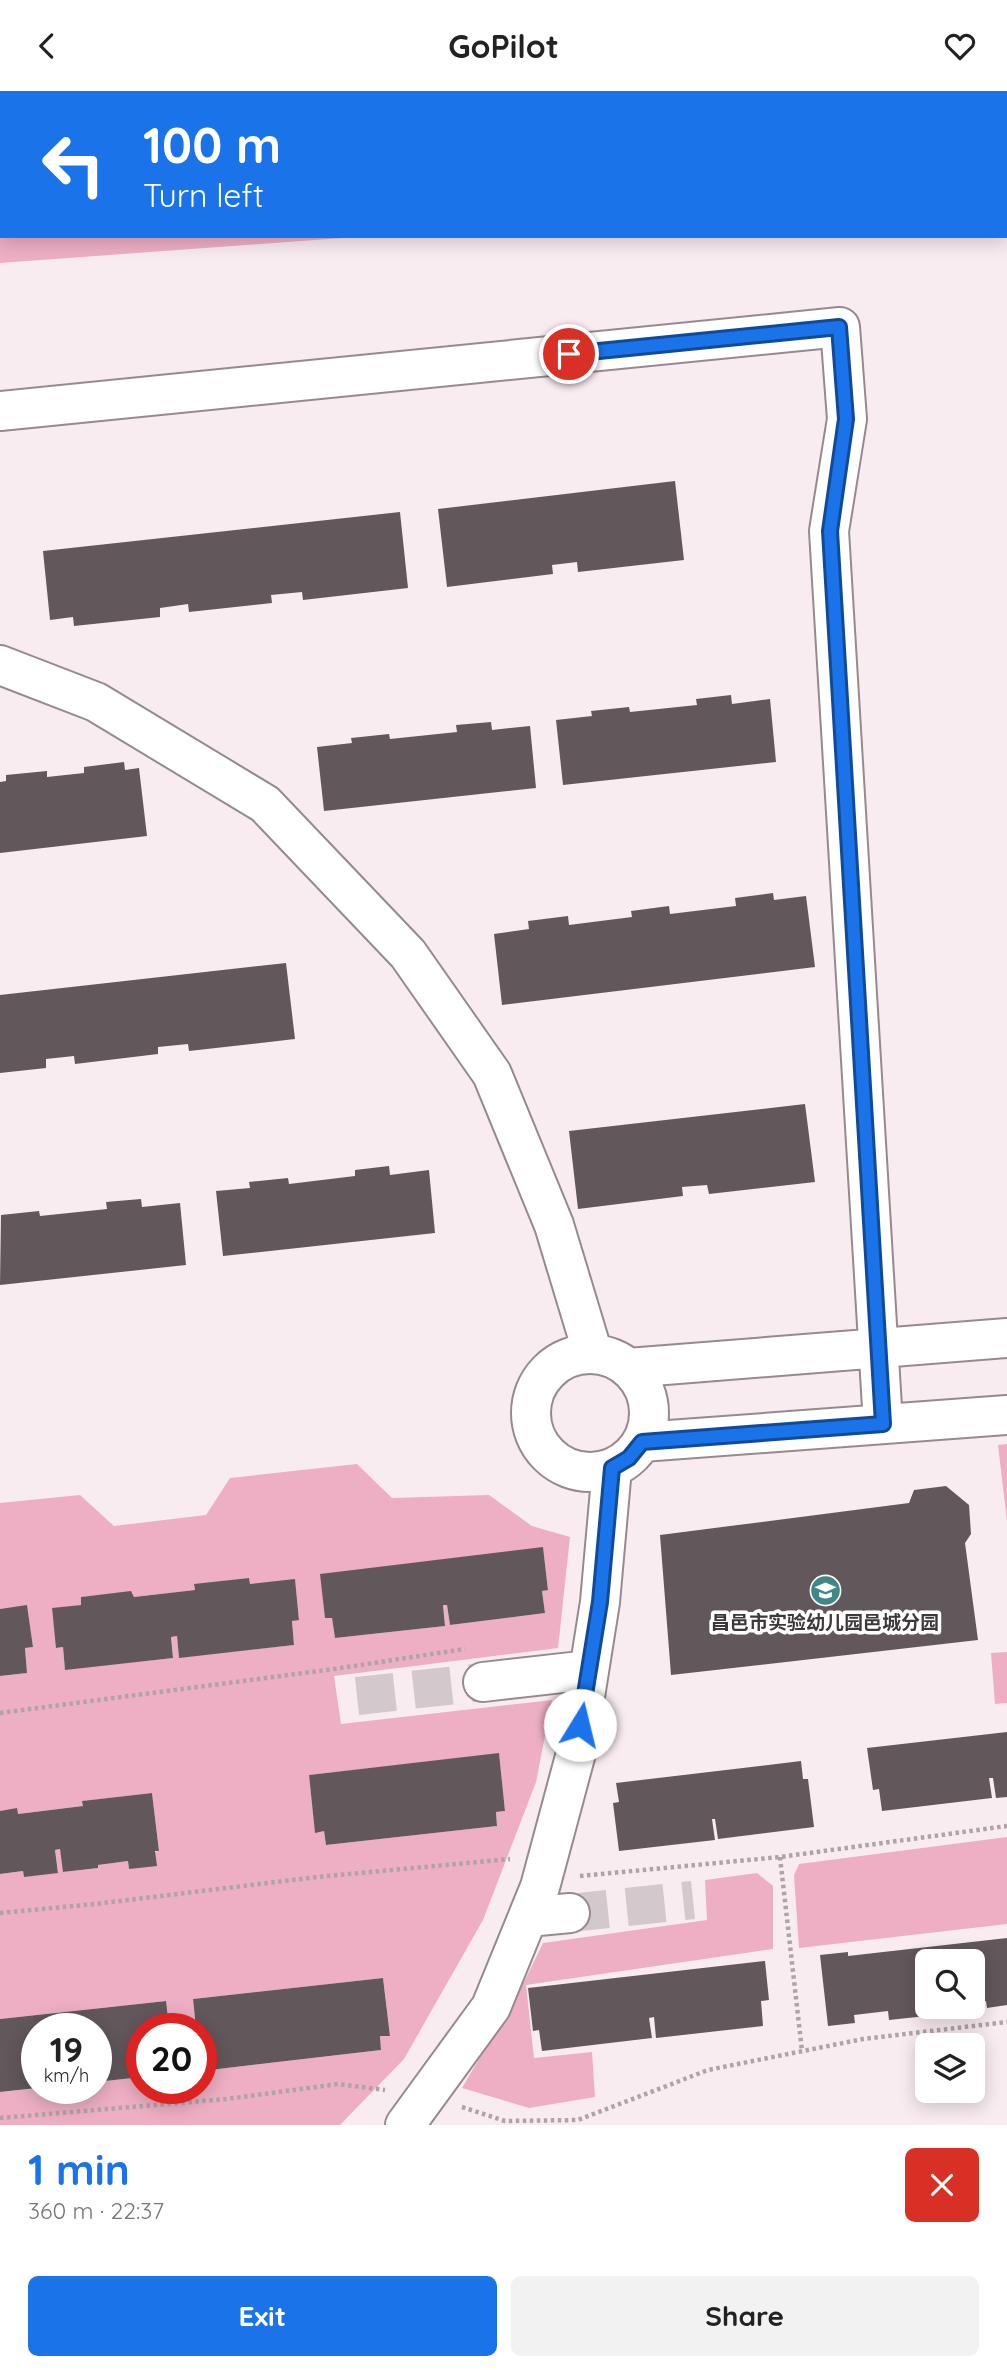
<!DOCTYPE html>
<html lang="en">
<head>
<meta charset="utf-8">
<style>
  :root { --surface:#fff; --page:#f2f2f2; --text:#222; --muted:#767676; --accent:#1a73e8 }
  body { margin:0; font-family:Quicksand,"Noto Sans SC",sans-serif; background:var(--page); color:var(--text); height:100vh; display:flex; flex-direction:column; font-size:26px; white-space:nowrap }
  * { box-sizing:border-box; margin:0 }
  p { font-size:23px; color:var(--muted) }
  .icon { flex:none; width:38px; height:38px; fill:none; stroke:currentColor; stroke-width:2; stroke-linecap:round; stroke-linejoin:round }
  .map { position:relative; height:2034px; overflow:hidden }
  .drawer { display:flex; flex-direction:column; background:var(--surface); flex:1 }
  .drawer>* { flex:none }
  .banner { position:absolute; left:0px; top:0px; width:1008px; height:147px; box-shadow:0 4px 18px #0003; background:#1a73e8; color:#fff; overflow:hidden }
  .fabs { position:absolute; left:915px; top:1858px; display:grid; gap:14px }
  .fabs a { display:grid; place-items:center; width:70px; height:70px; border-radius:10px; background:var(--surface); box-shadow:0 4px 18px #0003; font-size:35px }
  .speed { position:absolute; left:21px; top:1922px; display:flex; gap:14px; font-size:35px; font-weight:700; text-align:center }
  .speed>* { display:grid; place-content:center; width:91px; height:91px; border-radius:50%; background:var(--surface); box-shadow:0 4px 18px #0003; line-height:1 }
  .speed small { font-size:18px; font-weight:400 }
  .speed .limit { border:10px solid #d22; background:#fff; color:#111 }
  .pin { position:absolute; display:grid; place-items:center; width:60px; height:60px; color:#fff; margin:-30px; border:4px solid #fff; border-radius:50%; box-shadow:0 2px 7px #0007 }
  .me { position:absolute; width:77px; margin:-38px; rotate:9deg; stroke-linejoin:round; filter:drop-shadow(0 0 5px #0008) }
  .turn { display:flex; align-items:center; gap:24px; height:147px; padding:0 28px; font-size:32px }
  .turn .icon { width:91px; height:91px; stroke-width:2.5 }
  .turn b { display:block; font-size:49px; line-height:60px }
  .round { display:grid; place-items:center; flex:none; width:74px; height:74px; border-radius:10px; background:var(--page) }
  .summary { display:flex; align-items:center; justify-content:space-between; height:119px; padding:0 28px }
  h1 { font-size:42px; font-weight:700; line-height:52px; color:var(--accent) }
  .cta { display:flex; gap:14px; margin-top:auto; padding:14px 28px }
  .cta a { flex:1; height:80px; border-radius:10px; background:var(--accent); color:#fff; font-size:28px; font-weight:700; line-height:80px; text-align:center }
  .cta a+a { background:var(--page); color:var(--text) }
  header { display:flex; justify-content:space-between; align-items:center; height:91px; padding:0 28px; background:var(--surface); font-size:32px; font-weight:700 }
  .map>svg:first-child { display:block }
  .green { fill:#eeafc4; fill-rule:evenodd }
  .water { fill:#44c3c5; stroke:#42999b; stroke-width:2 }
  .building { fill:#62585b }
  .lines { fill:none; stroke-linecap:round; stroke-linejoin:round }
  .minor-tunnel { stroke:#d3c8cc; stroke-width:38; stroke-dasharray:38 19; stroke-linecap:butt }
  .minor-casing { stroke:#958a8d; stroke-width:42 }
  .path { stroke:#aea4a7; stroke-width:4.5; stroke-dasharray:3.5 3.5; stroke-linecap:butt }
  .minor { stroke:#fff; stroke-width:38 }
  .route-casing { stroke:#114b97; stroke-width:18 }
  .route { stroke:#1a73e8; stroke-width:12 }
  .labels { text-anchor:middle; dominant-baseline:central; stroke-width:7; stroke-linejoin:round; paint-order:stroke }
  .poi-label { font-size:19px; font-weight:bold; fill:#3d383a; stroke:#fff }
</style>
</head>
<body>
<header><svg class="icon" aria-label="back" viewBox="0 0 24 24"><path d="M15 5l-7 7 7 7"/></svg>GoPilot<svg class="icon" aria-label="heart" viewBox="0 0 24 24"><path d="M12 20l-8-8c-3-5 5-10 8-4 3-6 11-1 8 4z"/></svg></header>
<div class="map">
<svg width="1007" height="2034" viewBox="0 0 1007 2034">
  <rect width="100%" height="100%" fill="#f9ecf0"/>
  <!-- green -->
  <path class="green" d="M0,0H1007V99L1006,2H2V145H369L0,172Z
    M1007,1353V1430L998,1354Z
    M357,1373L392,1407L489,1404L532,1435L570,1446L558,1557L334,1585L341,1633L552,1609L536,1691L483,1829L404,1968L340,2034H0V2001L41,1997H96V1991L142,1986V1997H201V1966L208,1965L210,1979L381,1959L380,1945L390,1944L383,1887L193,1908L196,1937H169L165,1910L0,1928V1783L23,1780L24,1786L58,1781L55,1759L60,1758L64,1781L98,1777V1774L128,1770L129,1778L159,1759L152,1702L83,1710V1715L18,1723L16,1718L0,1720V1585L27,1582L25,1557L33,1556L27,1515L0,1518V1412L80,1404L114,1435L206,1424L230,1387ZM543,1457L548,1498L542,1500L545,1522L450,1534L447,1514H443L445,1535L335,1547L332,1527H325ZM249,1487L250,1493L295,1489L299,1528L292,1530L294,1554L179,1566L177,1545L171,1546L173,1567L65,1578L63,1556L57,1557L52,1518L81,1514V1506L131,1501L134,1506L195,1499L194,1494ZM499,1663L505,1720L496,1721L497,1735L326,1754L324,1740L315,1741L309,1684Z
    M1007,1561V1612L995,1613L991,1562Z
    M1007,1746V1833L799,1857L794,1784L799,1773Z
    M757,1782L773,1795V1858L526,1894L534,1967L592,1961L595,2006L529,2017L462,1997L524,1891L543,1852L707,1829L705,1789Z"/>
  <!-- water -->
  <path class="water" d="M404,0H563V2H383Z"/>
  <!-- building -->
  <path class="building" d="M675,390L684,469L578,481L577,471L552,474L553,483L447,496L438,418Z
    M400,421L408,497L303,509L302,501L271,504L272,512L189,521L188,513L160,517V526L74,535L73,526L50,529L43,460Z
    M731,604L732,613L770,608L776,671L563,694L556,629L592,625L591,620L629,616L630,621L697,614L696,608Z
    M491,631L492,639L530,635L536,697L324,720L317,656L352,652L351,647L389,643L390,648L457,641L456,634Z
    M124,671L125,679L139,677L147,745L0,762V691L6,690V684L47,680V686L84,682V676Z
    M773,802L774,809L806,805L815,876L502,914L494,843L529,838L528,830L568,825L569,834L632,826L631,820L669,815L670,823L736,815L735,807Z
    M286,872L295,948L189,960L188,953L158,956V963L75,973L74,965L46,968V977L0,982V904Z
    M805,1013L815,1091L709,1103L707,1094L682,1096L683,1105L578,1118L569,1040Z
    M389,1075L390,1084L429,1079L435,1142L223,1165L216,1100L250,1097L249,1091L288,1087L289,1093L355,1085V1079Z
    M141,1108L142,1116L180,1112L186,1174L0,1194L1,1124L39,1120L40,1125L107,1118L106,1111Z
    M946,1395L969,1414L971,1443L965,1452L978,1549L671,1584L660,1444L909,1412L914,1399Z
    M543,1456L548,1499L542,1500L545,1522L450,1534L447,1514H443L445,1535L335,1547L332,1527H325L320,1483Z
    M249,1487L250,1493L295,1488L299,1529L292,1530L294,1554L179,1567L177,1545L171,1546L173,1567L65,1579L63,1556L56,1557L52,1517L81,1514V1506L131,1500L134,1506L195,1499L194,1493Z
    M27,1514L33,1556L25,1557L27,1582L0,1585V1518Z
    M1007,1641V1706L996,1707L993,1687H989L992,1707L882,1720L879,1698L873,1699L867,1657Z
    M499,1662L505,1720L496,1721L497,1735L326,1754L324,1740L315,1742L309,1684Z
    M801,1670L803,1688H808L814,1736L718,1748L715,1728H712L715,1749L619,1760L613,1712L619,1711L616,1692Z
    M152,1702L159,1760H155L157,1775L129,1778L128,1770L98,1774V1777L63,1781L60,1758L55,1759L58,1782L24,1786L23,1780L0,1783V1720L17,1717L18,1723L83,1715L82,1710Z
    M1007,1847V1914L987,1917L986,1910L973,1912V1871H928V1916H945V1923L889,1929L888,1920L854,1924L855,1932L828,1935L820,1864L848,1861V1865Z
    M765,1870L769,1909L761,1910L763,1935L656,1947L654,1926L649,1927L652,1947L542,1960L539,1939L533,1940L528,1897Z
    M383,1887L390,1945H380L381,1959L210,1979L208,1965L201,1966V1937H196L193,1908Z
    M166,1910L169,1937H142V1986L96,1991V1937H37V1997L0,2001V1928Z"/>
  <g class="lines">
    <!-- minor-tunnel -->
    <path class="minor-tunnel" d="M357,1605L483,1591
      M570,1822L693,1809"/>
    <defs>
      <path id="minor" d="M0,320L840,236L847,328L829,440L883,1333
        M0,574L96,611L265,713L408,863L492,983L554,1134L593,1263
        M531 1322a59 59 0 1 1 118 0a59 59 0 1 1-118 0Z
        M628,1277L1007,1247
        M642,1351L1007,1324
        M483,1591L589,1579
        M528,1826L570,1822
        M405,2034L491,1916L540,1796L576,1662L600,1511L612,1377"/>
    </defs>
    <!-- minor casing -->
    <use href="#minor" class="minor-casing"/>
    <!-- path -->
    <path class="path" d="M0,1622L334,1578L465,1558
      M780,1766L802,1960
      M580,1785L780,1766L1007,1735
      M0,1822L95,1813L317,1786L510,1768
      M462,2016L505,2030L578,2029L708,1979L863,1948L1007,1931
      M0,2027L227,2008L338,1993L385,1999"/>
    <!-- minor -->
    <use href="#minor" class="minor"/>
  </g>
  <g class="lines">
    <defs>
      <path id="route" d="M569,263L839,236L846,328L830,440L883,1333L642,1351L629,1367L612,1377L600,1511L580,1634"/>
    </defs>
    <!-- route casing -->
    <use href="#route" class="route-casing"/>
    <!-- route -->
    <use href="#route" class="route"/>
  </g>
  <!-- icons -->
  <defs>
    <symbol id="school-disc" viewBox="-11 -11 22 22"><circle r="9.5" fill="#3f8788" stroke="#fff"/><path d="M0-5L7-2L0 1L-7-2ZM-4 1L0 2.5L4 1V4Q0 6-4 4Z" fill="#fff"/></symbol>
  </defs>
  <g fill-rule="evenodd">
    <use href="#school-disc" x="808" y="1482" width="35" height="35"/>
  </g>
  <g class="labels">
    <!-- poi labels -->
    <g class="poi-label">
      <text x="825" y="1531">昌邑市实验幼儿园邑城分园</text>
    </g>
  </g>
</svg>
<div class="fabs">
<a><svg class="icon" aria-label="search" viewBox="0 0 24 24"><circle cx="10" cy="10" r="6"/><path d="M15 15l6 6"/></svg></a>
<a><svg class="icon" aria-label="layers" viewBox="0 0 24 24"><path d="M12 4l9 5-9 5-9-5zM3 14l9 5 9-5"/></svg></a>
</div>
<div class="speed"><div>19<small>km/h</small></div><div class="limit">20</div></div>
<div class="pin" style="left:569px;top:263px;background:#d93025"><svg class="icon" aria-label="arrive" viewBox="0 0 24 24"><path d="M6 21V4h12l-3 4 3 4H6"/></svg></div>
<svg class="me" style="left:580px;top:1634px" viewBox="-20 -20 40 40"><circle r="19" fill="#fff"/><path d="M0-13L10 11 0 6-10 11z" fill="#1a73e8"/></svg>
<div class="banner">
<div class="turn"><svg class="icon" aria-label="left" viewBox="0 0 24 24"><path d="M17 20v-9H6M10 6l-5 5 5 5"/></svg><div><b>100 m</b>Turn left</div></div>
</div>
</div>
<section class="drawer">
<div class="summary"><div><h1>1 min</h1><p>360 m · 22:37</p></div><a class="round" style="background:#d93025;color:#fff"><svg class="icon" aria-label="close" viewBox="0 0 24 24"><path d="M6 6l12 12M18 6L6 18"/></svg></a></div>
<div class="cta"><a>Exit</a><a>Share</a></div>
</section>
</body>
</html>
